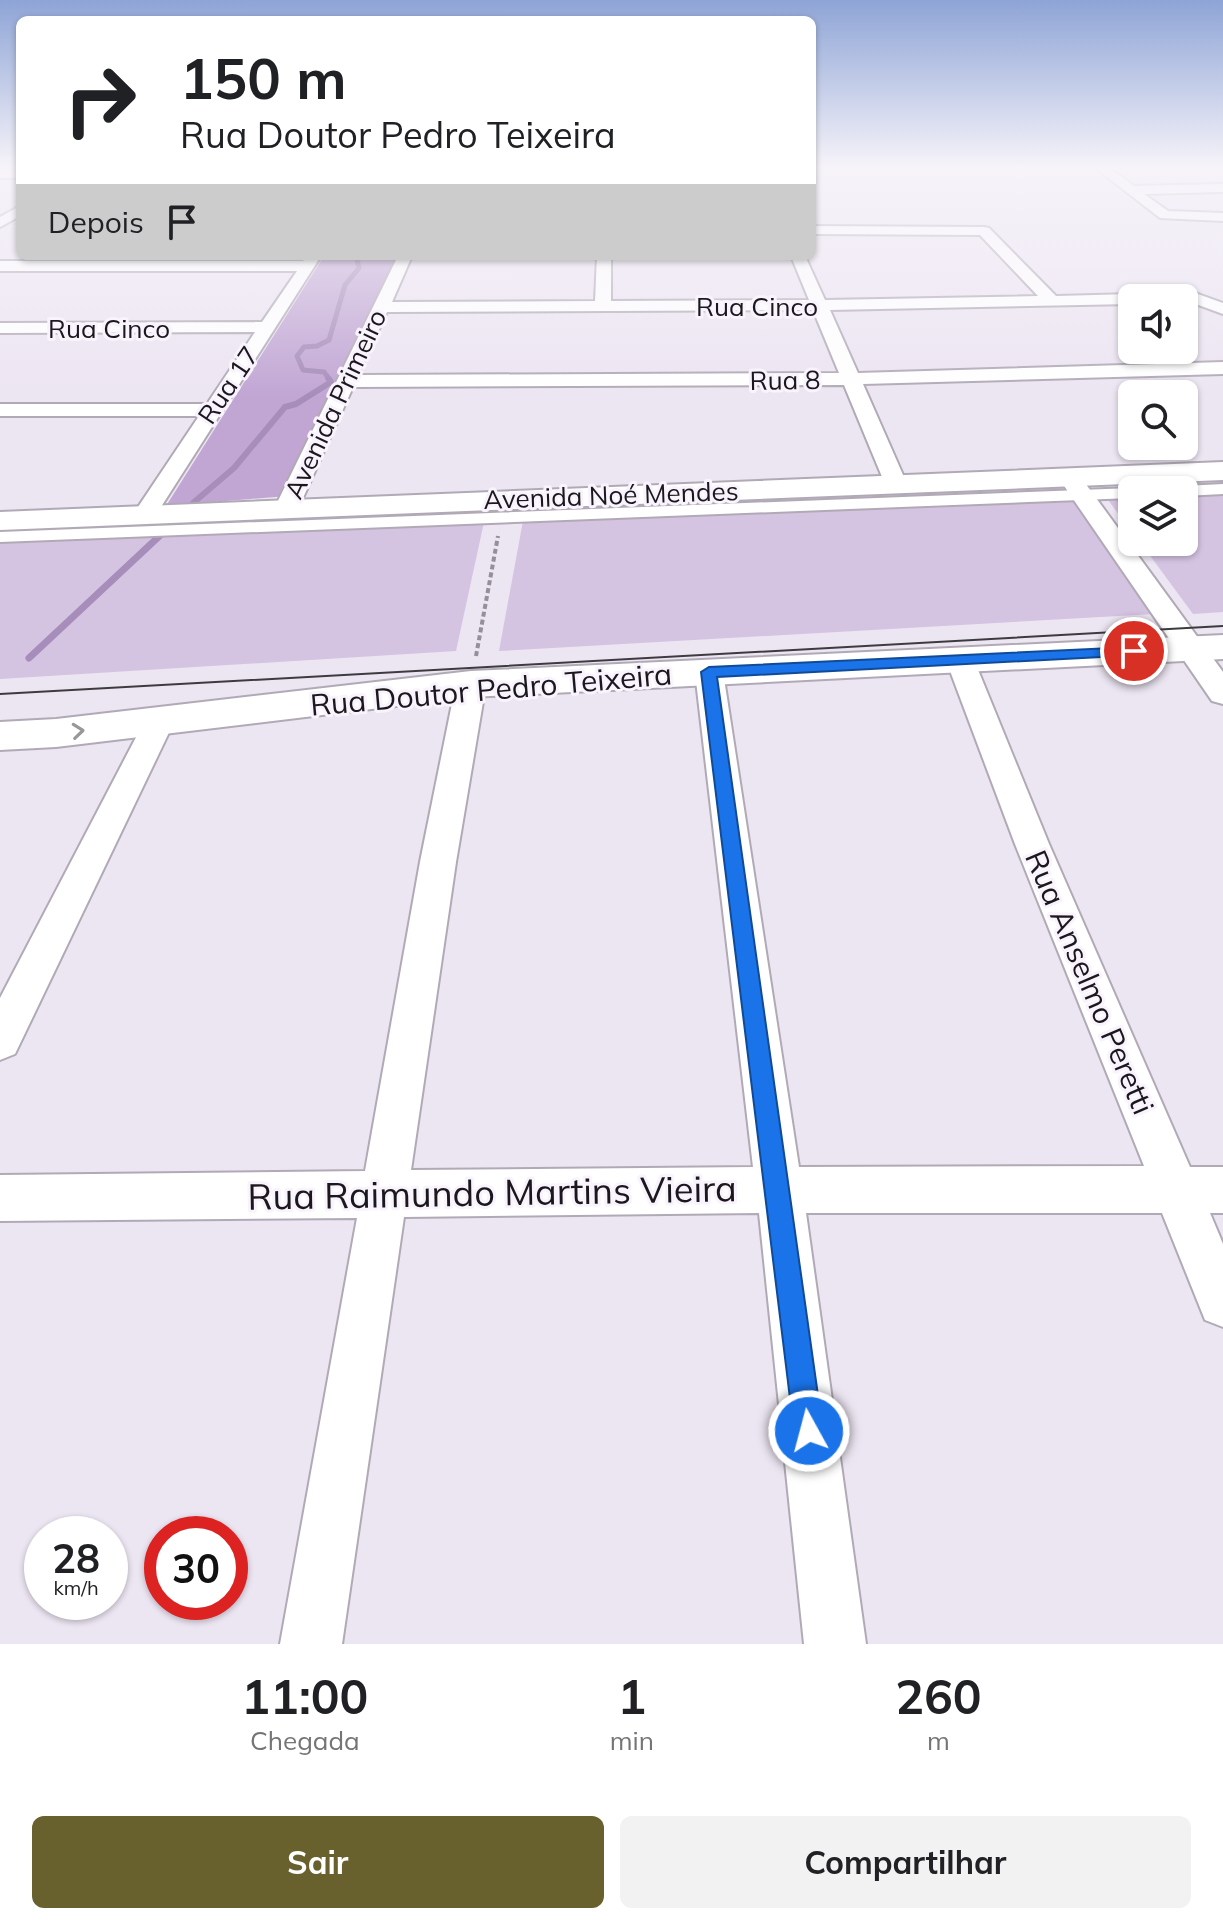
<!DOCTYPE html>
<html lang="pt">
<head>
<meta charset="utf-8">
<style>
  :root { --surface:#fff; --page:#f2f2f2; --text:#202124; --muted:#757577; --accent:#68612d }
  body { margin:0; font-family:Mulish,sans-serif; background:var(--page); color:var(--text); height:100vh; display:flex; flex-direction:column; font-size:30px; white-space:nowrap }
  * { box-sizing:border-box; margin:0 }
  p { font-size:26px; color:var(--muted) }
  .icon { flex:none; width:44px; height:44px; fill:none; stroke:currentColor; stroke-width:2; stroke-linecap:round; stroke-linejoin:round }
  .map { position:relative; height:1644px; overflow:hidden }
  .panel { display:flex; flex-direction:column; background:var(--surface); flex:1 }
  .panel>* { flex:none }
  .top-card { position:absolute; left:16px; top:16px; width:800px; height:244px; border-radius:12px; box-shadow:0 2px 6px #0004; background:#fff; color:var(--text); overflow:hidden }
  .buttons { position:absolute; left:1118px; top:284px; display:grid; gap:16px }
  .buttons a { display:grid; place-items:center; width:80px; height:80px; border-radius:12px; background:var(--surface); box-shadow:0 2px 6px #0004; font-size:40px }
  .speed { position:absolute; left:24px; top:1516px; display:flex; gap:16px; font-size:40px; font-weight:700; text-align:center }
  .speed>* { display:grid; place-content:center; width:104px; height:104px; border-radius:50%; background:var(--surface); box-shadow:0 2px 6px #0004; line-height:1 }
  .speed small { font-size:20px; font-weight:400 }
  .speed .limit { border:12px solid #d22; background:#fff; color:#111 }
  .pin { position:absolute; display:grid; place-items:center; width:68px; height:68px; color:#fff; margin:-34px; border:4px solid #fff; border-radius:50%; box-shadow:0 2px 8px #0007 }
  .me { position:absolute; width:88px; margin:-44px; rotate:353deg; stroke-linejoin:round; filter:drop-shadow(0 0 6px #0008) }
  .turn { display:flex; align-items:center; gap:28px; height:168px; padding:0 32px; font-size:36px }
  .turn .icon { width:104px; height:104px; stroke-width:2.5 }
  .turn b { display:block; font-size:56px; line-height:68px }
  .then { display:flex; align-items:center; height:76px; padding:0 32px; background:#0003; gap:16px; font-size:30px }
  .eta { display:flex; justify-content:space-evenly; align-items:center; height:136px; text-align:center }
  .eta b { font-size:48px; font-weight:700; line-height:56px }
  .cta { display:flex; gap:16px; margin-top:auto; padding:16px 32px }
  .cta a { flex:1; height:92px; border-radius:12px; background:var(--accent); color:#fff; font-size:32px; font-weight:700; line-height:92px; text-align:center }
  .cta a+a { background:var(--page); color:var(--text) }
  .map>svg:first-child { display:block }
  .green { fill:#d5c3e2 }
  .forest { fill:#c1a6d4 }
  .lines { fill:none; stroke-linecap:round; stroke-linejoin:round }
  .stream-far3 { stroke:#a78dba; stroke-width:4 }
  .stream-far2 { stroke:#a78dba; stroke-width:5 }
  .stream-far1 { stroke:#a78dba; stroke-width:6 }
  .stream { stroke:#a78dba; stroke-width:7 }
  .pedestrian-casing { stroke:#b1aab6; stroke-width:4 }
  .minor-casing { stroke:#b1aab6; stroke-width:4 }
  .secondary-casing { stroke:#b1aab6; stroke-width:4 }
  .path { stroke:#948f98; stroke-width:4; stroke-dasharray:5 3; stroke-linecap:butt }
  .pedestrian { fill:#fff; fill-rule:evenodd }
  .minor { fill:#fff; fill-rule:evenodd }
  .secondary { fill:#fff; fill-rule:evenodd }
  .tram { stroke:#3e3b40; stroke-width:2 }
  .oneway { stroke:#989799 }
  .route { fill:#1a73e8; stroke:#114b97; stroke-width:2 }
  .labels { text-anchor:middle; dominant-baseline:central; stroke-width:6; stroke-linejoin:round; paint-order:stroke }
  .far-street-label { font-size:26px; fill:#1a181c; stroke:#f9f3fd }
  .street-label { font-size:30px; fill:#1a181c; stroke:#f9f3fd }
  .near-street-label { font-size:36px; fill:#1a181c; stroke:#f9f3fd }
</style>
</head>
<body>
<div class="map">
<svg width="1223" height="1644" viewBox="0 0 1223 1644">
  <rect width="100%" height="100%" fill="#ece5f2"/>
  <!-- green -->
  <path class="green" d="M1223,482V612L1193,614L1140,542H1184V490H1132V532L1099,488Z
    M1065,486L1154,614L499,651L525,510Z
    M486,513L456,651L0,679V533Z"/>
  <!-- forest -->
  <path class="forest" d="M324,256H400L288,496L166,506Z"/>
  <g class="lines">
    <!-- stream-far3 -->
    <path class="stream-far3" d="M356,256L357,261"/>
    <!-- stream-far2 -->
    <path class="stream-far2" d="M330,380L324,372L303,370L297,356L304,347L317,346L329,340L345,285L359,268L357,259"/>
    <!-- stream-far1 -->
    <path class="stream-far1" d="M193,503L234,468L285,407L296,404L331,382L328,378
      M166,530L171,525"/>
    <!-- stream -->
    <path class="stream" d="M29,658L168,528"/>
    <defs>
      <path id="pedestrian" d="M1223,484V494L1184,496V490H1177L1184,486Z
        M1132,488L1138,490H1132V498L0,542V532Z"/>
      <path id="minor" d="M1093,166H1107L1134,186L1223,184V192L1144,194L1168,211L1223,213V221L1160,218Z
        M0,170H20V178H0Z
        M20,206V216L0,227V217Z
        M812,226L984,227L989,228L1056,296L1132,294L1140,298H1132V304L830,310L858,373L1223,362V374L863,384L907,484L904,489H888L885,484L844,385L353,387L298,509L294,514H278L274,509L398,256H412L392,302L595,301L597,256H611V301L809,300L791,256H805L825,300L1038,296L980,235L812,234ZM813,310L839,373L358,375L387,312Z
        M307,256H321L152,521H136L132,516L199,416H0V404H207L255,332L0,333V323L262,322L297,271H0V261H303Z
        M1152,293H1195L1223,303V314L1193,303H1184V298H1144Z
        M1069,470L1077,472L1223,672V704L1212,701L1058,477Z
        M960,651L970,653L974,660L1049,844L1190,1167H1223V1213H1210L1223,1244V1327L1205,1320L1162,1213H806L866,1644H804L759,1213L404,1217L342,1644H280L357,1218L0,1221V1175L365,1171L420,862L456,684L461,677L471,674L481,677L486,684L456,862L411,1170L753,1167L695,672L699,665L709,662L719,665L723,672L799,1167L1144,1166L1015,844L946,660L950,653Z
        M159,711L170,714L174,722L15,1054L0,1060V998L144,722L148,714Z"/>
      <path id="secondary" d="M1223,462V480L0,530V512Z
        M1223,635V659L471,697L56,747L0,750V722L56,719L471,671Z"/>
    </defs>
    <!-- pedestrian casing -->
    <use href="#pedestrian" class="pedestrian-casing"/>
    <!-- minor casing -->
    <use href="#minor" class="minor-casing"/>
    <!-- secondary casing -->
    <use href="#secondary" class="secondary-casing"/>
    <!-- path -->
    <path class="path" d="M476,656L498,536"/>
    <!-- pedestrian -->
    <use href="#pedestrian" class="pedestrian"/>
    <!-- minor -->
    <use href="#minor" class="minor"/>
    <!-- secondary -->
    <use href="#secondary" class="secondary"/>
    <!-- tram -->
    <path class="tram" d="M0,694L1223,626"/>
  </g>
  <!-- one-way arrows -->
  <defs><path id="oneway-chevron" d="M-2-3.5L2.5 0L-2 3.5" fill="none" stroke-width="1.6" stroke-linecap="round" stroke-linejoin="round" transform="scale(2)"/></defs>
  <use class="oneway" href="#oneway-chevron" transform="translate(78 731) rotate(-6)"/>
  <!-- sky -->
  <linearGradient id="sky" x2="0" y2="1"><stop stop-color="#8ea4d6"/><stop offset="0.42" stop-color="#f6f3f9"/><stop offset="1" stop-color="#f6f3f9" stop-opacity="0"/></linearGradient>
  <rect width="1223" height="396" fill="url(#sky)"/>
  <!-- route -->
  <path class="route" d="M1134,647L1139,648V655L717,677L823,1431L819,1441L809,1446L798,1441L794,1431L701,672L709,667Z"/>
  <g class="labels">
    <!-- far-street labels -->
    <g class="far-street-label">
      <text x="757" y="306">Rua Cinco</text>
      <text x="109" y="328">Rua Cinco</text>
      <text transform="translate(785 380) rotate(-1)">Rua 8</text>
      <text transform="translate(228 385) rotate(-56)">Rua 17</text>
      <text transform="translate(335 404) rotate(-65)">Avenida Primeiro</text>
      <text transform="translate(611 495) rotate(-2)">Avenida Noé Mendes</text>
    </g>
    <!-- street labels -->
    <g class="street-label">
      <text transform="translate(491 689) rotate(-5)">Rua Doutor Pedro Teixeira</text>
      <text transform="translate(1090 982) rotate(67)">Rua Anselmo Peretti</text>
    </g>
    <!-- near-street labels -->
    <g class="near-street-label">
      <text transform="translate(492 1192) rotate(-1)">Rua Raimundo Martins Vieira</text>
    </g>
  </g>
</svg>
<div class="buttons">
<a><svg class="icon" aria-label="sound" viewBox="0 0 24 24"><path d="M4 9h4l5-4v14l-5-4H4zM17 9q2 3 0 6"/></svg></a>
<a><svg class="icon" aria-label="search" viewBox="0 0 24 24"><circle cx="10" cy="10" r="6"/><path d="M15 15l6 6"/></svg></a>
<a><svg class="icon" aria-label="layers" viewBox="0 0 24 24"><path d="M12 4l9 5-9 5-9-5zM3 14l9 5 9-5"/></svg></a>
</div>
<div class="speed"><div>28<small>km/h</small></div><div class="limit">30</div></div>
<div class="pin" style="left:1134px;top:651px;background:#d93025"><svg class="icon" aria-label="arrive" viewBox="0 0 24 24"><path d="M6 21V4h12l-3 4 3 4H6"/></svg></div>
<svg class="me" style="left:809px;top:1431px" viewBox="-20 -20 40 40"><circle r="17" fill="#1a73e8" stroke="#fff" stroke-width="3"/><path d="M0-11L8 9 0 5-8 9z" fill="#fff"/></svg>
<div class="top-card">
<div class="turn"><svg class="icon" aria-label="right" viewBox="0 0 24 24"><path d="M7 20v-9h11M14 6l5 5-5 5"/></svg><div><b>150 m</b>Rua Doutor Pedro Teixeira</div></div>
<div class="then">Depois<svg class="icon" aria-label="arrive" viewBox="0 0 24 24"><path d="M6 21V4h12l-3 4 3 4H6"/></svg></div>
</div>
</div>
<section class="panel">
<div class="eta">
<div><b>11:00</b><p>Chegada</p></div>
<div><b>1</b><p>min</p></div>
<div><b>260</b><p>m</p></div>
</div>
<div class="cta"><a>Sair</a><a>Compartilhar</a></div>
</section>
</body>
</html>
